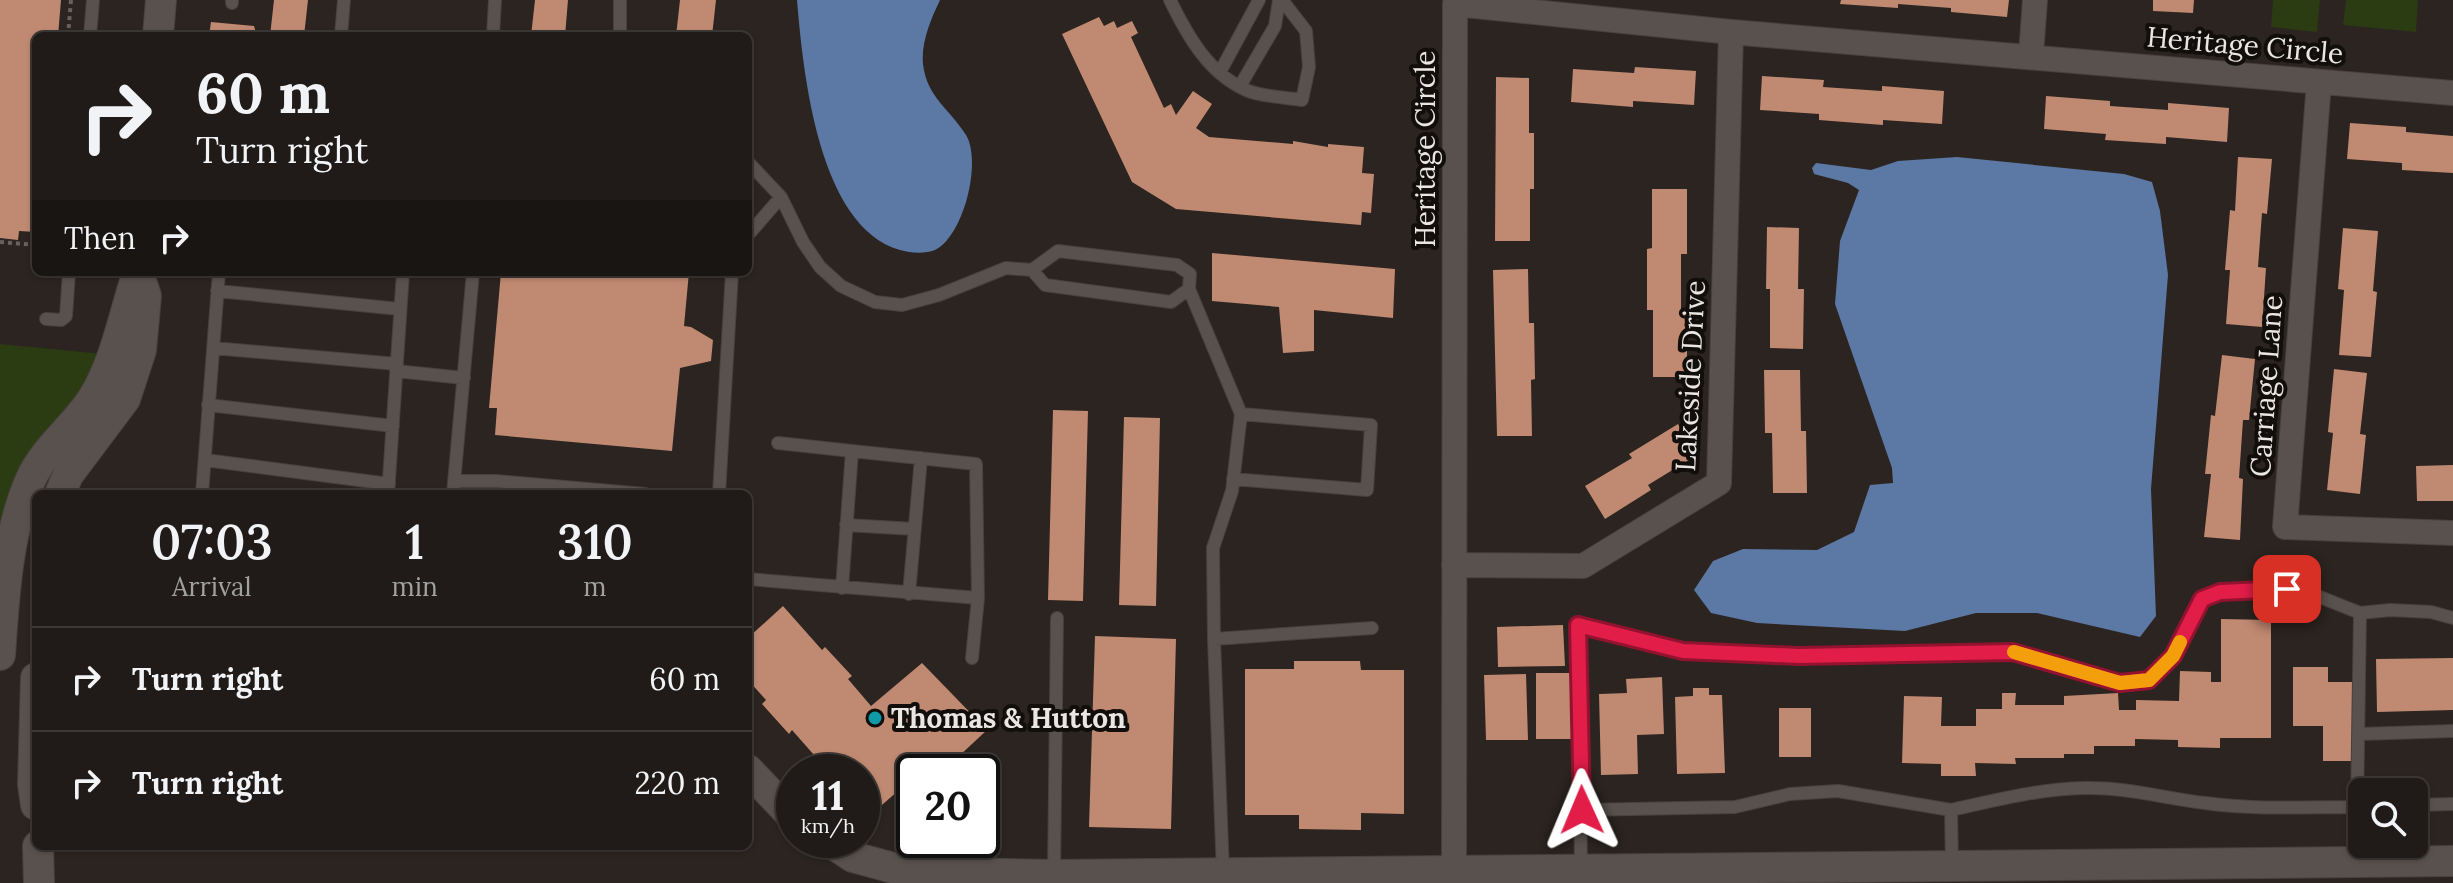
<!DOCTYPE html>
<html lang="en">
<head>
<meta charset="utf-8">
<style>
  :root { --surface:#201b18; --page:#282421; --text:#f1f3f6; --muted:#a2a1a2; --line:#3d3937 }
  body { margin:0; font-family:Lora,serif; background:var(--page); color:var(--text); height:100vh; display:flex; flex-direction:column; font-size:30px; white-space:nowrap }
  * { box-sizing:border-box; margin:0 }
  p { font-size:26px; color:var(--muted) }
  .icon { flex:none; width:44px; height:44px; fill:none; stroke:currentColor; stroke-width:2; stroke-linecap:round; stroke-linejoin:round }
  .map { position:relative; flex:1; overflow:hidden }
  .drawer { position:absolute; left:32px; top:490px; width:720px; height:360px; display:flex; flex-direction:column; background:var(--surface); border-radius:12px; box-shadow:0 2px 6px #0004,0 0 0 2px var(--line) }
  .drawer>* { flex:none }
  .top-card { position:absolute; left:32px; top:32px; width:720px; height:244px; border-radius:12px; box-shadow:0 2px 6px #0004,0 0 0 2px var(--line); background:#201b18; color:var(--text); overflow:hidden }
  .fabs { position:absolute; left:2348px; top:778px; display:grid; gap:16px }
  .fabs a { display:grid; place-items:center; width:80px; height:80px; border-radius:12px; background:var(--surface); box-shadow:0 2px 6px #0004,0 0 0 2px var(--line); font-size:40px }
  .speed { position:absolute; left:776px; top:754px; display:flex; gap:16px; font-size:40px; font-weight:700; text-align:center }
  .speed>* { display:grid; place-content:center; width:104px; height:104px; border-radius:50%; background:var(--surface); box-shadow:0 2px 6px #0004,0 0 0 2px var(--line); line-height:1 }
  .speed small { font-size:20px; font-weight:400 }
  .speed .limit { border:4px solid #111; border-radius:12px; background:#fff; color:#111 }
  .pin { position:absolute; display:grid; place-items:center; width:68px; height:68px; color:#fff; margin:-34px; border-radius:16px; box-shadow:0 4px 12px #0006 }
  .me { position:absolute; width:88px; margin:-44px; rotate:359deg; stroke-linejoin:round; filter:drop-shadow(0 0 6px #0008) }
  .turn { display:flex; align-items:center; gap:28px; height:168px; padding:0 32px; font-size:36px }
  .turn .icon { width:104px; height:104px; stroke-width:2.5 }
  .turn b { display:block; font-size:56px; line-height:68px }
  .then { display:flex; align-items:center; height:76px; padding:0 32px; background:#0003; gap:16px; font-size:30px }
  .eta { display:flex; justify-content:space-evenly; align-items:center; height:136px; text-align:center }
  .eta b { font-size:48px; font-weight:600; line-height:56px }
  ul { padding:0; list-style:none }
  li { display:flex; align-items:center; gap:24px; height:104px; padding:0 32px; border-top:2px solid var(--line) }
  li div { flex:1 }
  li b { display:block; font-size:30px }
  li em { font-style:normal }
  .map>svg:first-child { display:block }
  .green { fill:#2b3b12 }
  .water { fill:#5c78a4 }
  .building { fill:#c08971 }
  .lines { fill:none; stroke-linecap:round; stroke-linejoin:round }
  .service-casing { stroke:#47413e; stroke-width:14 }
  .minor-casing { stroke:#47413e; stroke-width:26 }
  .tertiary-casing { stroke:#47413e; stroke-width:32 }
  .path { stroke:#68625e; stroke-width:4; stroke-dasharray:4 4; stroke-linecap:butt }
  .service { stroke:#59514d; stroke-width:12 }
  .minor { stroke:#59514d; stroke-width:24 }
  .tertiary { stroke:#59514d; stroke-width:30 }
  .route-casing { stroke:#92132f; stroke-width:20 }
  .route { stroke:#e11d48; stroke-width:14 }
  .slow { stroke:#f59e0b; stroke-width:14 }
  .culture-dot { fill:#0f9aa8; stroke:#110e0c; stroke-width:3 }
  .labels { text-anchor:middle; dominant-baseline:central; stroke-width:8; stroke-linejoin:round; paint-order:stroke }
  .street-label { font-size:28px; fill:#eae6e3; stroke:#110e0c }
  .poi-label { font-size:28px; font-weight:bold; fill:#eae6e3; stroke:#110e0c; text-anchor:start }
</style>
</head>
<body>
<div class="map">
<svg width="2453" height="883" viewBox="0 0 2453 883">
  <rect width="100%" height="100%" fill="#2b2420"/>
  <!-- green -->
  <path class="green" d="M2273,0H2320L2317,32L2271,27Z
    M2346,0H2418L2416,32L2343,25Z
    M0,344L103,354L87,390L28,461L4,509L0,527Z"/>
  <!-- water -->
  <path class="water" d="M797,0H940C931,19 921,42 923,64C927,98 950,109 966,135C982,161 964,236 935,250C925,254 910,253 900,250C818,227 803,71 797,0Z
    M1957,157L2124,174L2152,182L2160,211L2168,275L2151,489L2156,616L2140,637L2037,613H1976L1905,631L1757,623L1711,613L1694,590L1713,561L1743,549L1817,550L1854,532L1870,485L1893,483L1892,468L1835,304L1840,241L1859,190L1848,183L1814,174L1812,168L1816,163L1871,170L1898,161Z"/>
  <!-- building -->
  <path class="building" d="M0,0H61L58,36H36V232L19,231L18,240L0,238Z
    M274,0H308L304,36H270Z
    M535,0H568L565,36H531Z
    M680,0H716L712,36H676Z
    M1841,0H2009L2007,17L1951,12V8L1898,4V8L1840,4Z
    M2153,0H2194L2193,13L2153,11Z
    M1099,17L1104,26L1114,21L1117,28L1132,21L1138,33L1131,37L1164,108L1171,104L1176,115L1193,91L1212,104L1196,128L1209,137L1293,144V141L1328,147V144L1364,147L1362,173L1374,174L1371,213L1362,212L1361,225L1176,209L1132,182L1062,34Z
    M211,22L254,26L257,36H209Z
    M1635,67L1696,71L1694,105L1633,101V107L1571,102L1573,69L1634,73Z
    M1762,76L1824,80L1823,87L1882,91V86L1944,91L1942,124L1883,120V125L1819,120V114L1760,110Z
    M1496,77L1529,78V133H1534V189H1530V241H1495Z
    M2046,96L2110,101V106L2168,110V103L2229,108L2227,142L2166,137V144L2105,140L2106,134L2044,129Z
    M2350,123L2406,127V132L2453,136V173L2402,170V163L2347,159Z
    M2238,157L2272,159L2267,214L2262,213L2258,267L2266,268L2262,327L2226,324L2230,270H2225L2230,210L2235,211Z
    M1652,189H1687V254H1681V312H1687V377H1653V310H1647V249L1652,248Z
    M1767,227L1799,228L1798,289H1804L1803,349L1770,348V289H1766Z
    M2343,228L2378,231L2373,291L2377,292L2371,357L2339,355L2344,290L2338,289Z
    M1212,253L1395,269L1393,318L1314,310V351L1283,353L1279,307L1212,301Z
    M1528,269L1529,323H1534L1535,379L1531,380L1532,436H1497L1493,270Z
    M501,272H689L684,326L691,327L713,340L711,361L680,368L672,451L495,435L497,408H489Z
    M2222,355L2255,359L2249,420H2243L2239,478L2243,479L2240,540L2204,537L2211,474H2205L2211,415L2215,416Z
    M2334,369L2367,373L2360,434L2366,435L2360,494L2327,490L2333,433L2328,432Z
    M1764,370H1800L1801,431H1806L1807,493H1773L1772,433H1765Z
    M1053,410L1088,411L1083,601L1048,600Z
    M1124,417L1160,418L1156,606L1119,605Z
    M1678,424L1697,455L1648,485L1651,490L1605,519L1585,486L1632,458L1629,454Z
    M2453,465V501H2417L2416,466Z
    M783,606L822,650L825,647L852,676L848,679L871,706L922,663L987,730L943,771L932,761L919,772H914V777L875,811L862,797V772H841L838,768L829,772L792,730L789,734L762,704L766,700L748,680V638Z
    M2221,619L2271,620V738H2220V748L2178,747V740L2135,739V746H2094V754H2064V758H2015L2016,764L1975,763L1976,776H1941V764L1902,763L1904,696L1942,697L1941,726H1976V709H2002V693H2016L2015,705H2064V696L2118,693L2119,710H2136V700L2179,701L2180,671L2211,672V682H2221Z
    M1563,625L1565,666L1498,667L1497,627Z
    M1095,636L1176,639L1171,829L1089,827Z
    M2453,658V710L2377,712L2376,659Z
    M1294,661H1360L1361,670H1404V814L1361,813V830L1299,829V815H1245V669H1294Z
    M2293,667H2328V682H2353L2354,761H2323V726H2293Z
    M1536,673H1578V739H1536Z
    M1526,674L1528,740H1486L1484,675Z
    M1662,677L1664,734L1637,735L1638,774L1601,775L1599,694L1627,693L1626,679Z
    M1693,688H1709V695H1722L1725,773L1677,774L1675,697L1693,696Z
    M1779,708H1811V757H1779Z"/>
  <g class="lines">
    <defs>
      <path id="service" d="M1170,0C1187,35 1208,73 1246,90C1261,97 1285,97 1302,100L1309,67L1306,31L1282,0
        M232,3V0
        M90,36L93,0
        M341,36L344,0
        M493,36L495,0
        M620,36V0
        M1220,72L1259,0
        M1240,86L1275,26L1279,0
        M748,162L781,197L803,242L820,267L841,286L875,302L902,305L939,295L1006,268L1032,270L1058,251L1177,265L1190,274L1189,289L1171,302L1045,285L1032,270
        M748,235L781,197
        M1189,289L1241,414
        M217,291L400,309
        M46,319L61,320L66,316L69,272
        M213,348L397,364
        M396,371L464,378
        M208,405L393,426
        M778,443L852,451L842,588
        M852,451L976,464L978,598
        M205,460L389,484
        M455,481H496L645,494
        M202,494L219,272
        M388,494L403,272
        M453,494L473,272
        M719,494L732,272
        M846,525L915,529
        M748,579L978,598L972,658
        M909,594L921,458
        M2360,613L2357,807H2362
        M1214,639L1213,548L1232,491L1241,414L1371,425L1367,490L1233,479
        M2360,734L2453,731
        M2414,805L2453,804
        M1582,810L1735,807L1790,794L1838,791L1951,810L1952,865
        M1951,810C1995,800 2039,789 2084,788C2125,787 2164,798 2205,803C2255,810 2307,807 2357,807L2354,862
        M1581,869L1578,625L1683,651L1799,656L2013,652L2120,683L2149,680L2173,656L2202,599L2220,592L2287,589L2320,597L2360,613L2390,610L2431,612L2453,618
        M1223,873L1214,639L1372,628
        M1054,875L1057,618"/>
      <path id="minor" d="M2031,55L2035,0
        M2319,82L2285,527L2453,533
        M1454,565L1583,566L1719,483L1731,32
        M1454,871L1455,4L1731,32L2453,93"/>
      <path id="tertiary" d="M158,36L161,0
        M60,494L68,475L125,399L141,350L146,296L142,284
        M0,655C4,598 7,534 30,481C44,448 75,427 93,398C116,361 124,313 138,272
        M36,678L33,784L36,805
        M748,770L794,818
        M827,840L853,857L908,872L1054,875L2453,861
        M38,846L39,883"/>
    </defs>
    <!-- service casing -->
    <use href="#service" class="service-casing"/>
    <!-- minor casing -->
    <use href="#minor" class="minor-casing"/>
    <!-- tertiary casing -->
    <use href="#tertiary" class="tertiary-casing"/>
    <!-- path -->
    <path class="path" d="M68,36L71,0
      M0,242L36,245"/>
    <!-- service -->
    <use href="#service" class="service"/>
    <!-- minor -->
    <use href="#minor" class="minor"/>
    <!-- tertiary -->
    <use href="#tertiary" class="tertiary"/>
  </g>
  <g class="lines">
    <defs>
      <path id="route" d="M1582,810L1578,625L1683,651L1799,656L2013,652L2120,683L2149,680L2173,656L2202,599L2220,592L2287,589"/>
    </defs>
    <!-- route casing -->
    <use href="#route" class="route-casing"/>
    <!-- route -->
    <use href="#route" class="route"/>
    <!-- slow -->
    <path class="slow" d="M2014,652L2120,683L2149,680L2173,656L2180,642"/>
  </g>
  <!-- markers -->
  <circle class="culture-dot" cx="875" cy="718" r="8"/>
  <g class="labels">
    <!-- street labels -->
    <g class="street-label">
      <text transform="translate(2245 45) rotate(5)">Heritage Circle</text>
      <text transform="translate(1425 149) rotate(-90)">Heritage Circle</text>
      <text transform="translate(1690 376) rotate(-87)">Lakeside Drive</text>
      <text transform="translate(2266 386) rotate(-86)">Carriage Lane</text>
    </g>
    <!-- poi labels -->
    <g class="poi-label">
      <text x="891" y="718">Thomas &amp; Hutton</text>
    </g>
  </g>
</svg>
<div class="fabs">
<a><svg class="icon" aria-label="search" viewBox="0 0 24 24"><circle cx="10" cy="10" r="6"/><path d="M15 15l6 6"/></svg></a>
</div>
<div class="speed"><div>11<small>km/h</small></div><div class="limit">20</div></div>
<div class="pin" style="left:2287px;top:589px;background:#d93025"><svg class="icon" aria-label="arrive" viewBox="0 0 24 24"><path d="M6 21V4h12l-3 4 3 4H6"/></svg></div>
<svg class="me" style="left:1582px;top:810px" viewBox="-20 -20 40 40"><path d="M0-17L14 15 0 8-14 15z" fill="#e11d48" stroke="#fff" stroke-width="4"/></svg>
<div class="top-card">
<div class="turn"><svg class="icon" aria-label="right" viewBox="0 0 24 24"><path d="M7 20v-9h11M14 6l5 5-5 5"/></svg><div><b>60 m</b>Turn right</div></div>
<div class="then">Then<svg class="icon" aria-label="right" viewBox="0 0 24 24"><path d="M7 20v-9h11M14 6l5 5-5 5"/></svg></div>
</div>
<section class="drawer">
<div class="eta">
<div><b>07:03</b><p>Arrival</p></div>
<div><b>1</b><p>min</p></div>
<div><b>310</b><p>m</p></div>
</div>
<ul>
<li><svg class="icon" aria-label="right" viewBox="0 0 24 24"><path d="M7 20v-9h11M14 6l5 5-5 5"/></svg><div><b>Turn right</b></div><em>60 m</em></li>
<li><svg class="icon" aria-label="right" viewBox="0 0 24 24"><path d="M7 20v-9h11M14 6l5 5-5 5"/></svg><div><b>Turn right</b></div><em>220 m</em></li>
</ul>
</section>
</div>
</body>
</html>
